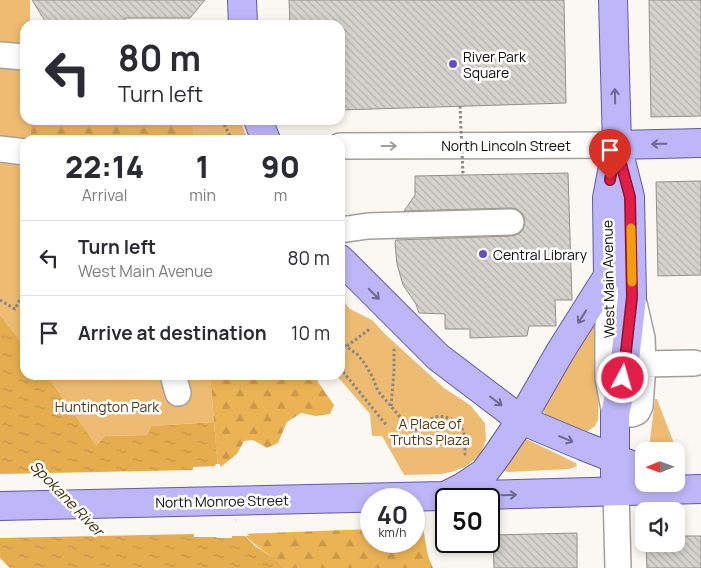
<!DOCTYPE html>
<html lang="en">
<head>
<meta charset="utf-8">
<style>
  :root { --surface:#fff; --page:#f7f7f7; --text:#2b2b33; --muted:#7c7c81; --line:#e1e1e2 }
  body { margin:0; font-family:Manrope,sans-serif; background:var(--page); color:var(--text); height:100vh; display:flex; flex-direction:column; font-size:19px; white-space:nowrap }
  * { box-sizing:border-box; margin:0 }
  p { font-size:16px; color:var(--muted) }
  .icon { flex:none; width:28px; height:28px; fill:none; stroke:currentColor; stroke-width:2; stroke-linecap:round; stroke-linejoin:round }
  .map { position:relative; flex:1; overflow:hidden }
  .drawer { position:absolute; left:20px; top:135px; width:325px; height:245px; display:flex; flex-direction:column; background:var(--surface); border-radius:15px; box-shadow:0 2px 8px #0003 }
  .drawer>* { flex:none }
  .top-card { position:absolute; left:20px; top:20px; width:325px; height:105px; border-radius:15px; box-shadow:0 2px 8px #0003; background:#fff; color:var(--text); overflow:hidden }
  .needle { width:32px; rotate:269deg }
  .controls { position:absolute; left:635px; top:442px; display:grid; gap:10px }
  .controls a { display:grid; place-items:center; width:50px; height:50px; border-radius:10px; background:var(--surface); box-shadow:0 2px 8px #0003; font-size:25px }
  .speed { position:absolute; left:360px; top:488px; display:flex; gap:10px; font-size:25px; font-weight:700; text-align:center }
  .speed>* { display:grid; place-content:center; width:65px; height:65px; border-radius:50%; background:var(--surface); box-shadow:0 2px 8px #0003; line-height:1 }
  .speed small { font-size:12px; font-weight:400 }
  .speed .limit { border:2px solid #111; border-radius:8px; background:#fff; color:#111 }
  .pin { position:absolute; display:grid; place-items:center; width:42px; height:42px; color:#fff; margin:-51px -21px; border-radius:50% 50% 50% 0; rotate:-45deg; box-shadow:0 0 5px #0007 }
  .pin .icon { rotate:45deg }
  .me { position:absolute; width:55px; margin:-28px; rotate:6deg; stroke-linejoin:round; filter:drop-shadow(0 0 4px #0008) }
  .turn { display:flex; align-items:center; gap:18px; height:105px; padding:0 15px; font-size:22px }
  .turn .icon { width:65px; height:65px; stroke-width:2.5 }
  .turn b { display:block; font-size:35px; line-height:42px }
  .eta { display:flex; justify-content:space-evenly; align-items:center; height:85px; text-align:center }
  .eta b { font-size:30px; font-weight:800; line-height:35px }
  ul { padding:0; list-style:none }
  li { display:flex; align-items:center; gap:15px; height:75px; padding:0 15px; border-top:1px solid var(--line) }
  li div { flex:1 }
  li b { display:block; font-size:19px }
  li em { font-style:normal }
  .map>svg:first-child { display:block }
  .green { fill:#edbc72 }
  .forest { fill:url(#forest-firs) }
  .water { fill:url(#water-ripples) }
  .pier { fill:#fbf7f2 }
  .building { fill:url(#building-back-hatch); stroke:#94908b }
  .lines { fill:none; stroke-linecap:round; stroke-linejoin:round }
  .minor-casing { stroke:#a3a09a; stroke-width:28 }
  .major-casing { stroke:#635ba2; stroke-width:30 }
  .path { stroke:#898683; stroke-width:3; stroke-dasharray:2.5 2.5; stroke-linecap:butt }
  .minor { stroke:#fff; stroke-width:25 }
  .major { stroke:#bdb6f8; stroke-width:28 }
  .path-bridge { stroke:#898683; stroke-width:3; stroke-dasharray:2.5 2.5; stroke-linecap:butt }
  .oneway { stroke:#6e6a8d }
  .oneway2 { stroke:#9f9e9d }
  .route-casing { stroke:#92132f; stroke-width:12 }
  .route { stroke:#e11d48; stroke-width:9 }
  .slow { stroke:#f59e0b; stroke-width:9 }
  .poi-dot { fill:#624dc6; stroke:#fff; stroke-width:2 }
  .labels { text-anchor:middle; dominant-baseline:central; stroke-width:5; stroke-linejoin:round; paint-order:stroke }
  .poi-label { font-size:14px; fill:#0e0d0b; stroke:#fff; text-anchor:start }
  .street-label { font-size:14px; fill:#0e0d0b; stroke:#fff }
  .park-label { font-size:14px; fill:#503811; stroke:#fff }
  .water-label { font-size:15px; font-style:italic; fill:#442d03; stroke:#fff }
</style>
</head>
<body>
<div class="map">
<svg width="701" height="568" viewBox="0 0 701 568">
  <defs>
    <pattern id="forest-firs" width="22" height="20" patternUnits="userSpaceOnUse" patternTransform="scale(1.25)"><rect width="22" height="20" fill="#ecb355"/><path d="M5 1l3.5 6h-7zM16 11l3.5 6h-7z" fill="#c99949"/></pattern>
    <pattern id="water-ripples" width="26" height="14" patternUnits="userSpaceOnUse" patternTransform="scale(1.25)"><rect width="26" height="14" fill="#e6ad4f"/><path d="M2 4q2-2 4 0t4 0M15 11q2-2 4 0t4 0" fill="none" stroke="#c49444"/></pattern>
    <pattern id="building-back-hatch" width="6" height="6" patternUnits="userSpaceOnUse" patternTransform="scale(1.25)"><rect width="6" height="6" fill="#d6d2cd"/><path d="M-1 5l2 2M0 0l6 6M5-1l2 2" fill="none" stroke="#b6b3af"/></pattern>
  </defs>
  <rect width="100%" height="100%" fill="#fbf7f2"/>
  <!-- green -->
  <path class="green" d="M0,0H30V25H25V120H31V140H25V347L0,315Z
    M193,120H240L248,140H194Z
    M340,297L350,309L372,320L385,334L444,388L470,405L485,423L486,440L481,453L474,460L465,467L451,472L441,474L404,475L382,436H372L370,414L336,375H340Z
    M595,321L601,323L598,420L595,426L584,434L546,417L543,409L544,402Z
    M47,375H210L214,422L151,426L147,435L105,436L96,445Z
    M655,399H657L680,459H676V451H652L649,448Z
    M524,438L576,463L577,466L569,469L508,472L500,470Z"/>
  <!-- forest -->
  <path class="forest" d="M31,120H193L194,140H31Z
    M210,375H316L318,382L334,405L330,414L316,416L301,413L287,422L278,443L267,448L253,440L244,441L237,454L218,469Z
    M414,528H423L428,556L433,568H285C271,556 256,546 243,534L371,529V541H414Z"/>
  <!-- water -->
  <path class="water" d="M0,315L25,347V375H47L96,445L105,436L147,435L151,426L214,422L220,490L243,534L255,546L272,557L285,568H10L0,558Z"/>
  <!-- pier -->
  <path class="pier" d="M216,464H220L223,490L236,521L249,536H232V538H217L216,537H194V534L0,538V474L193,470V467L215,466Z"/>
  <!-- building -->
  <path class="building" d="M32,0H205L190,18H125V25H72L45,21Z
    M289,0H564L566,103L340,110V25H290Z
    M649,0H701V116L651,117Z
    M568,173L572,300H555L556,326H529L527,336L470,338V329H445V314L419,313L416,304L403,285L397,264L395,243L396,240L511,236L519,234L523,229L525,222L523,214L517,209L511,208L404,211L415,195V176Z
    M701,181V275L658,276L656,182Z
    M577,533V568H494L493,535Z
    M676,536H701V568H647L646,544H676Z"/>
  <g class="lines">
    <defs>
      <path id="minor" d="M0,55L25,57
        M340,146L617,145
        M0,149L25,152
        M340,230L368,226L511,222
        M608,276V378L615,414H632L637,412L640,406L643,364L642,338L634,303
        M643,364L694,363
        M173,375L178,393
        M616,491L618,568"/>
      <path id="major" d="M242,0L243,25
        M258,120L266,140
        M617,145L701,143
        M340,259L438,357L521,420L583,446L644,470
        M615,475V414L623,378L632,297L630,197L619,153
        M447,495L463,487L484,473L498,454L521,420L560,352L608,276L607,198L617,145L613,0
        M0,506L443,496L701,489"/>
    </defs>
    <!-- minor casing -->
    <use href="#minor" class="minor-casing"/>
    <!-- major casing -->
    <use href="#major" class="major-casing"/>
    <!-- path -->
    <path class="path" d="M222,120L232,140
      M0,300L15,309L25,290
      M340,342L358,355L365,364L372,376L378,391L413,432C419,427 426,421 433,418C437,416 443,416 448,418C466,422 465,439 465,454L468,456
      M347,346L371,328
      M340,368L387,426
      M391,406L394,372V348"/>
    <!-- minor -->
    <use href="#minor" class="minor"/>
    <!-- major -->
    <use href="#major" class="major"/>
    <!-- path-bridge -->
    <path class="path-bridge" d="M460,106L463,175"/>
  </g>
  <!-- one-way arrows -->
  <defs><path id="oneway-shaft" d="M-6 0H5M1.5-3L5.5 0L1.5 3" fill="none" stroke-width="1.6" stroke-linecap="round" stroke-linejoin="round" transform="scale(1.25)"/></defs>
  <g class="oneway">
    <use href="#oneway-shaft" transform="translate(615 96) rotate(-91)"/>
    <use href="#oneway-shaft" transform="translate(659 144) rotate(179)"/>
    <use href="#oneway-shaft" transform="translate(374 294) rotate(45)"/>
    <use href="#oneway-shaft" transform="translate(582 317) rotate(122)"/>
    <use href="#oneway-shaft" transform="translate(496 401) rotate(37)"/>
    <use href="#oneway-shaft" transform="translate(566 439) rotate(23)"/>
    <use href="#oneway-shaft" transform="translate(509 495) rotate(-1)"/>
  </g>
  <use class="oneway2" href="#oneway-shaft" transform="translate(389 146)"/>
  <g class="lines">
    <defs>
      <path id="route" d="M610,180L616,145L630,197L632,297L623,378"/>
    </defs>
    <!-- route casing -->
    <use href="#route" class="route-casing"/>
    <!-- route -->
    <use href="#route" class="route"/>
    <!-- slow -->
    <path class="slow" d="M631,228L632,282"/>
  </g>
  <!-- markers -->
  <g class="poi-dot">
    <circle cx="453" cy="64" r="5"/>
    <circle cx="483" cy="254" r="5"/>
  </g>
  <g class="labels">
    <!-- poi labels -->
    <g class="poi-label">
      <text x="463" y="56">River Park<tspan x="463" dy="16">Square</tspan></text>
      <text x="493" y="254">Central Library</text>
    </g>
    <!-- street labels -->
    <g class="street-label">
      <text x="506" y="145">North Lincoln Street</text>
      <text transform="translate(608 279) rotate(-91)">West Main Avenue</text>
      <text transform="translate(222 501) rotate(-1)">North Monroe Street</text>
    </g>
    <!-- park labels -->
    <g class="park-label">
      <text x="107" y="406">Huntington Park</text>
      <text x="430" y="423">A Place of<tspan x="430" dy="16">Truths Plaza</tspan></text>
    </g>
    <!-- water labels -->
    <g class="water-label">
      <text transform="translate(67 498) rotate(46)">Spokane River</text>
    </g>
  </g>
</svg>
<div class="controls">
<a><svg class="needle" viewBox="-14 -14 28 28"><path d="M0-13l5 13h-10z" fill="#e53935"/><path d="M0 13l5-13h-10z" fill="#7c7c81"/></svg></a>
<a><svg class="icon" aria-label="sound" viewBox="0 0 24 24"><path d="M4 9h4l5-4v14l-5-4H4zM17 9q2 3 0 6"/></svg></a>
</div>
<div class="speed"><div>40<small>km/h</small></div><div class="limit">50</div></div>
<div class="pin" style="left:610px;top:180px;background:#d93025"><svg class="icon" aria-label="arrive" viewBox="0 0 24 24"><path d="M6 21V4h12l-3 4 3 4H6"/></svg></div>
<svg class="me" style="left:623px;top:378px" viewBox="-20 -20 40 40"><circle r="17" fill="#e11d48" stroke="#fff" stroke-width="3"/><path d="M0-11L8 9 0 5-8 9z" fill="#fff"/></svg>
<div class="top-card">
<div class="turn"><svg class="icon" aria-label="left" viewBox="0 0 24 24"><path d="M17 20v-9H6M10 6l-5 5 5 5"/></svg><div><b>80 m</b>Turn left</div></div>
</div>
<section class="drawer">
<div class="eta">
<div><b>22:14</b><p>Arrival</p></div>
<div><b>1</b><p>min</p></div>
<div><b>90</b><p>m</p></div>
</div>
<ul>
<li><svg class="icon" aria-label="left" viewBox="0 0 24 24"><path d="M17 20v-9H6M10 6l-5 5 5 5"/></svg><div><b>Turn left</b><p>West Main Avenue</p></div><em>80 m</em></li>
<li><svg class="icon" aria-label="arrive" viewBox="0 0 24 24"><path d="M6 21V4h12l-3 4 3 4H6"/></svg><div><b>Arrive at destination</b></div><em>10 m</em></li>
</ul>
</section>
</div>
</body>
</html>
